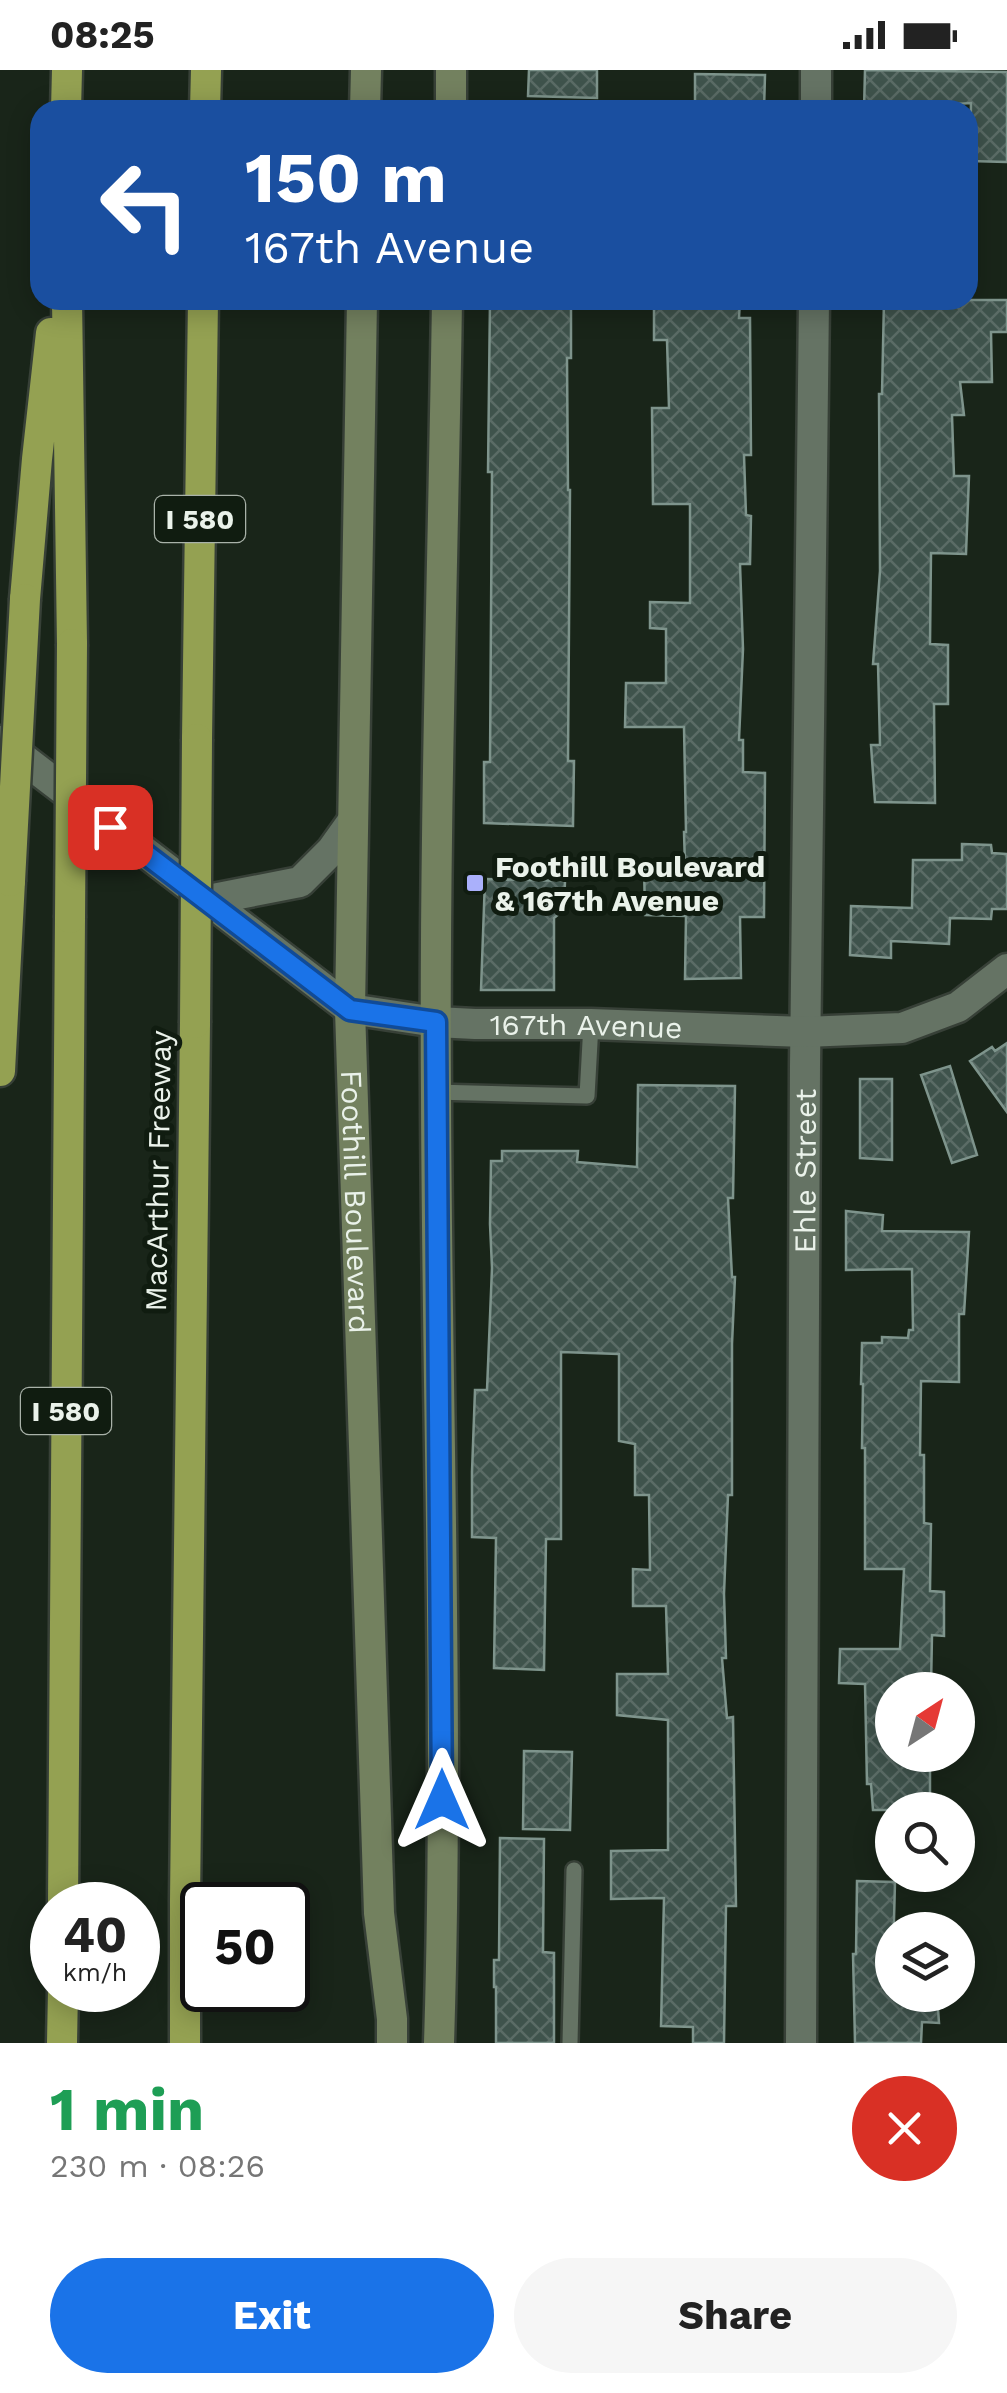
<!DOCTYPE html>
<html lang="en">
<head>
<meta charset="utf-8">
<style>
  :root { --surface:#fff; --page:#f6f6f6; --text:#222; --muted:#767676; --accent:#1a73e8 }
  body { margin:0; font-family:"Work Sans",sans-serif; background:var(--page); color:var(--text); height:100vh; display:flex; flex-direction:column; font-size:38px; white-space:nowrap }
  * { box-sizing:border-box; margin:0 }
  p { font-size:32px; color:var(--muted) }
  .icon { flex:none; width:55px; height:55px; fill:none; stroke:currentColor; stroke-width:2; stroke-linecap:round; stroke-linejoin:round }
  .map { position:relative; height:1973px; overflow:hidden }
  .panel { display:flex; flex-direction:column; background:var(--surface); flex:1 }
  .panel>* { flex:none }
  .top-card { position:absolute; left:30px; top:30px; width:948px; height:210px; border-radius:30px; box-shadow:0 5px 25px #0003; background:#1a4fa0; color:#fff; overflow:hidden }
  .needle { width:65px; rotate:36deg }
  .controls { position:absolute; left:875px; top:1602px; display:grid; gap:20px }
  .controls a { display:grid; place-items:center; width:100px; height:100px; border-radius:50%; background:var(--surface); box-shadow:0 5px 25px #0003; font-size:50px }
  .speed { position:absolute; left:30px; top:1812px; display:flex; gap:20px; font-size:50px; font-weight:700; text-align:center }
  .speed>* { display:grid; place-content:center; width:130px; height:130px; border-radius:50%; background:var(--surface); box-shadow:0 5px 25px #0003; line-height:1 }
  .speed small { font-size:25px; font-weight:400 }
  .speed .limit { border:5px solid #111; border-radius:15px; background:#fff; color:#111 }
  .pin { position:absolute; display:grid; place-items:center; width:85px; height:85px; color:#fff; margin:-42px; border-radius:20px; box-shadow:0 5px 15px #0006 }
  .me { position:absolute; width:110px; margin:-55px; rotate:0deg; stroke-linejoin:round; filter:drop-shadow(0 0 8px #0008) }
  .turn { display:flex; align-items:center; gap:35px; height:210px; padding:0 50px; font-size:45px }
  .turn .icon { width:130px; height:130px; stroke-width:2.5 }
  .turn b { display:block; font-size:70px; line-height:85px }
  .round { display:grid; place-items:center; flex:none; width:105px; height:105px; border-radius:52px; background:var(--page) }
  .summary { display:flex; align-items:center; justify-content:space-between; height:170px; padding:0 50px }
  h1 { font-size:60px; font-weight:700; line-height:75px; color:#1e9e55 }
  .action { display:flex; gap:20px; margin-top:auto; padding:20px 50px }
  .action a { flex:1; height:115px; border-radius:60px; background:var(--accent); color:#fff; font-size:40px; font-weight:700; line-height:115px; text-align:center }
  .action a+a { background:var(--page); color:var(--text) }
  .status { display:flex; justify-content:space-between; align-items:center; height:70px; padding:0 50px; background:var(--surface); direction:ltr }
  .status svg { height:28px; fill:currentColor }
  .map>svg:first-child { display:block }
  .building { fill:url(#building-cross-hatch); stroke:#7e948c; stroke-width:2.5 }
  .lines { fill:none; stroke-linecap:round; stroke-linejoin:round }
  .service-casing { stroke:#374037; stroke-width:20 }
  .minor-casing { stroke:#374037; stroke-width:35 }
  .tertiary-casing { stroke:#374037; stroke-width:35 }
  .secondary-casing { stroke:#374037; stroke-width:35 }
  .motorway-casing { stroke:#374037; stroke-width:35 }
  .service { stroke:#657364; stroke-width:15 }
  .minor { stroke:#657364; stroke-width:30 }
  .tertiary { stroke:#657364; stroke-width:30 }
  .secondary { stroke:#73815f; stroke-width:30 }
  .motorway { stroke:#94a152; stroke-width:30 }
  .motorway-bridge-casing { stroke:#374037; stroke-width:35; stroke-linecap:butt }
  .motorway-bridge { stroke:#94a152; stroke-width:30 }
  .route-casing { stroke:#114b97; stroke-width:25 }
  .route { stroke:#1a73e8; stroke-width:18 }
  .poi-dot { fill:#aab0fb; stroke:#101c10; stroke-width:4 }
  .labels { text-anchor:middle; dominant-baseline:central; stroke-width:10; stroke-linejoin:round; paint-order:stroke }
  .shield { fill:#101c10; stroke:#a9b2a9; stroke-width:2.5 }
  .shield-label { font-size:28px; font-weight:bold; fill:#eaf2ea }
  .poi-label { font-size:30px; font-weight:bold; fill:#eaf2ea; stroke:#101c10; text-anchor:start }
  .street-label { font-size:30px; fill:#eaf2ea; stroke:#101c10 }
</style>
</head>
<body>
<div class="status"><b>08:25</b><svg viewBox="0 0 49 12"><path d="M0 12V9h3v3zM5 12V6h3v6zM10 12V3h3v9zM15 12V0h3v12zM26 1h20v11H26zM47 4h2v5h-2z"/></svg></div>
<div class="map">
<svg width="1007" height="1973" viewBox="0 0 1007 1973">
  <defs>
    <pattern id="building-cross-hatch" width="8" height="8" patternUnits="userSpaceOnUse" patternTransform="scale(2.5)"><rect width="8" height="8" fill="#3f534c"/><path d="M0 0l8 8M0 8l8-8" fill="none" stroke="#5b6c66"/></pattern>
  </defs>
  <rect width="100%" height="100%" fill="#192519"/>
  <!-- building -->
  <path class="building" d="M529,0H597V28L528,26Z
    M865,0L1007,2V92L970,91L971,33L906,37V40H864Z
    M695,4L765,5L764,40H695Z
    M490,230H571V288H567L568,420H570L568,691H574L573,756L484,753V692H490L492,402H488Z
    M654,230H740L739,248H750L751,385H744L746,445L751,446L750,494H740L743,579L739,670H743V702L765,703L764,847H740L741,908L685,909L686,846L645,845L644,795L685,796L684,762H686L684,657H625L626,613H666V559L650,558V532L690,533V434H653L652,338H669L667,270H654Z
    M884,230H1007V262H991L992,312H960L964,345H952L954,406H969L966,484L931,483L930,574L948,575V634H934L935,733L875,732L871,675H880L878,594H873L880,501L879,324H882Z
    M962,774L991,775L992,783L1007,784V839H992L991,849L950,848L949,874L891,871V888L850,885L851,836L912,838L913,790H962Z
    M485,809L565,811L564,840L554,848V920H481Z
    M1007,973V1042L970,991L992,977L995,981Z
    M950,996L977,1085L952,1093L921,1005Z
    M860,1009H892V1090L860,1088Z
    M638,1015L735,1016L733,1128H728L732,1207H735L732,1274V1425H728L724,1524L726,1588H722L727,1648L733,1647L736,1836H726L724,1973H693V1957L661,1956L664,1828L611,1829V1781L668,1780V1650L617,1645V1604H668L666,1536H633V1499L650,1500L649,1425H635V1374L619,1371V1284L561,1282V1469H546L544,1600L494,1598L496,1468L472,1467V1402L475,1320H487L492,1198L490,1154L491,1091H502V1081H578L577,1092L637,1097Z
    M846,1141L883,1145L882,1161L969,1162L964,1244H959V1312L921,1311L920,1385H924V1453L931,1454L930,1521L944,1522V1566L932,1565L931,1618H892V1685H918V1692L930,1693V1740H873L871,1714H867L865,1614L839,1613L840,1579H900L904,1499H865V1378H862L863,1314H861L862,1273H882V1267L908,1268L909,1260H913L912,1199L846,1200Z
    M524,1681L572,1682L570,1760L523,1759Z
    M500,1768L544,1769L543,1882L554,1883V1973H496V1917H494V1890H499Z
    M857,1811L895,1812L892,1925H937L939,1953L922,1952L921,1973H855L853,1884H856Z"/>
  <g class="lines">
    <defs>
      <path id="service" d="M435,1022L587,1026L591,954
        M570,1973L574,1800"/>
      <g id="minor">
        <path d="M816,40V0"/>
        <path id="s1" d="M801,1973L805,996L814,230"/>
      </g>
      <g id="tertiary">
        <path id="s2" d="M0,671L350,939L436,952L475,954H591L805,962L902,958L958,937L1007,899"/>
        <path d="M208,830L300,812L332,780L352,752"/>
      </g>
      <g id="secondary">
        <path d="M365,40L366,0"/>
        <path d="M451,40V0"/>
        <path id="s3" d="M362,230L350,939L379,1843L392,1949V1973"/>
        <path d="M439,1973C449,1658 437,1342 436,1027C434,761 443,496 447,230"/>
      </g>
      <path id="motorway" d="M66,40L67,0
        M205,40L206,0
        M67,230L72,574
        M25,529L37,389L51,263
        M197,669L203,230
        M0,1001L10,811
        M63,1835L70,848
        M62,1973L63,1920
        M185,1973V1830L195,953"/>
    </defs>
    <!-- service casing -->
    <use href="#service" class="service-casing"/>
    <!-- minor casing -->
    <use href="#minor" class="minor-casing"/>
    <!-- tertiary casing -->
    <use href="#tertiary" class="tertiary-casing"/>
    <!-- secondary casing -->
    <use href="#secondary" class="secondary-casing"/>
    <!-- motorway casing -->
    <use href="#motorway" class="motorway-casing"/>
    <!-- service -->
    <use href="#service" class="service"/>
    <!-- minor -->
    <use href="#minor" class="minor"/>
    <!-- tertiary -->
    <use href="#tertiary" class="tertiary"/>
    <!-- secondary -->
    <use href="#secondary" class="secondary"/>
    <!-- motorway -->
    <use href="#motorway" class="motorway"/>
    <defs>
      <path id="motorway-bridge" d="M10,811L25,529
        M70,848L72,574
        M195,953L197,669"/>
    </defs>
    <!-- motorway-bridge casing -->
    <use href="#motorway-bridge" class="motorway-bridge-casing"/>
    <!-- motorway-bridge -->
    <use href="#motorway-bridge" class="motorway-bridge"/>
  </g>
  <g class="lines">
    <defs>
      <path id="route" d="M110,757L350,940L436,952L442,1730"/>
    </defs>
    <!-- route casing -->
    <use href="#route" class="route-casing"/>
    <!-- route -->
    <use href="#route" class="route"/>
  </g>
  <!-- markers -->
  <rect class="poi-dot" x="465" y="803" width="20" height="20" rx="5"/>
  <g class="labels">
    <!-- shield labels -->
    <g class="shield">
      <rect x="155" y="426" width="90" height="46" rx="8"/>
      <rect x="21" y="1318" width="90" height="46" rx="8"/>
    </g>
    <g class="shield-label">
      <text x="200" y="449">I 580</text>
      <text x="66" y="1341">I 580</text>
    </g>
    <!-- poi labels -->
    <g class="poi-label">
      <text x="495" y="796">Foothill Boulevard<tspan x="495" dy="34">&amp; 167th Avenue</tspan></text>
    </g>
    <!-- street labels -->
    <g class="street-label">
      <text stroke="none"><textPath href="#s2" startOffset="678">167th Avenue</textPath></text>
      <text transform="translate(158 1101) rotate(-89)">MacArthur Freeway</text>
      <text stroke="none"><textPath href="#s1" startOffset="872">Ehle Street</textPath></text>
      <text stroke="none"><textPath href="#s3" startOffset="902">Foothill Boulevard</textPath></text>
    </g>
  </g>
</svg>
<div class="controls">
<a><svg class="needle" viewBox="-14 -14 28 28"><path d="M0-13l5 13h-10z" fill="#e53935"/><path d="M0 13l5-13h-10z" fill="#767676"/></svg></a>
<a><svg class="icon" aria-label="search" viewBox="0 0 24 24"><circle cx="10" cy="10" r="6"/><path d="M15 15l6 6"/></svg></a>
<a><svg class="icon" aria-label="layers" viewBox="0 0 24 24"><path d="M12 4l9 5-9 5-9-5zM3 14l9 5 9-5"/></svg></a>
</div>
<div class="speed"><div>40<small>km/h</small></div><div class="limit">50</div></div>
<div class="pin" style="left:110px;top:757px;background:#d93025"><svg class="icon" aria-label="arrive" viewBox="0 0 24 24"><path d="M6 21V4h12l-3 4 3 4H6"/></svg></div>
<svg class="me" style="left:442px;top:1730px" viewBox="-20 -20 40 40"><path d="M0-17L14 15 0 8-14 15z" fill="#1a73e8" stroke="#fff" stroke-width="4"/></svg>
<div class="top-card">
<div class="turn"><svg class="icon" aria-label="left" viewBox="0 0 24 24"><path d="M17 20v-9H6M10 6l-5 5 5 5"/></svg><div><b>150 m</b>167th Avenue</div></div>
</div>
</div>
<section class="panel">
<div class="summary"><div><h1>1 min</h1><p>230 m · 08:26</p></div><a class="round" style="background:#d93025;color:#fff"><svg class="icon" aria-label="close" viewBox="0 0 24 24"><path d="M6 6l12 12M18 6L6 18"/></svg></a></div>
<div class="action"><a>Exit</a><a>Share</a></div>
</section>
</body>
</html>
